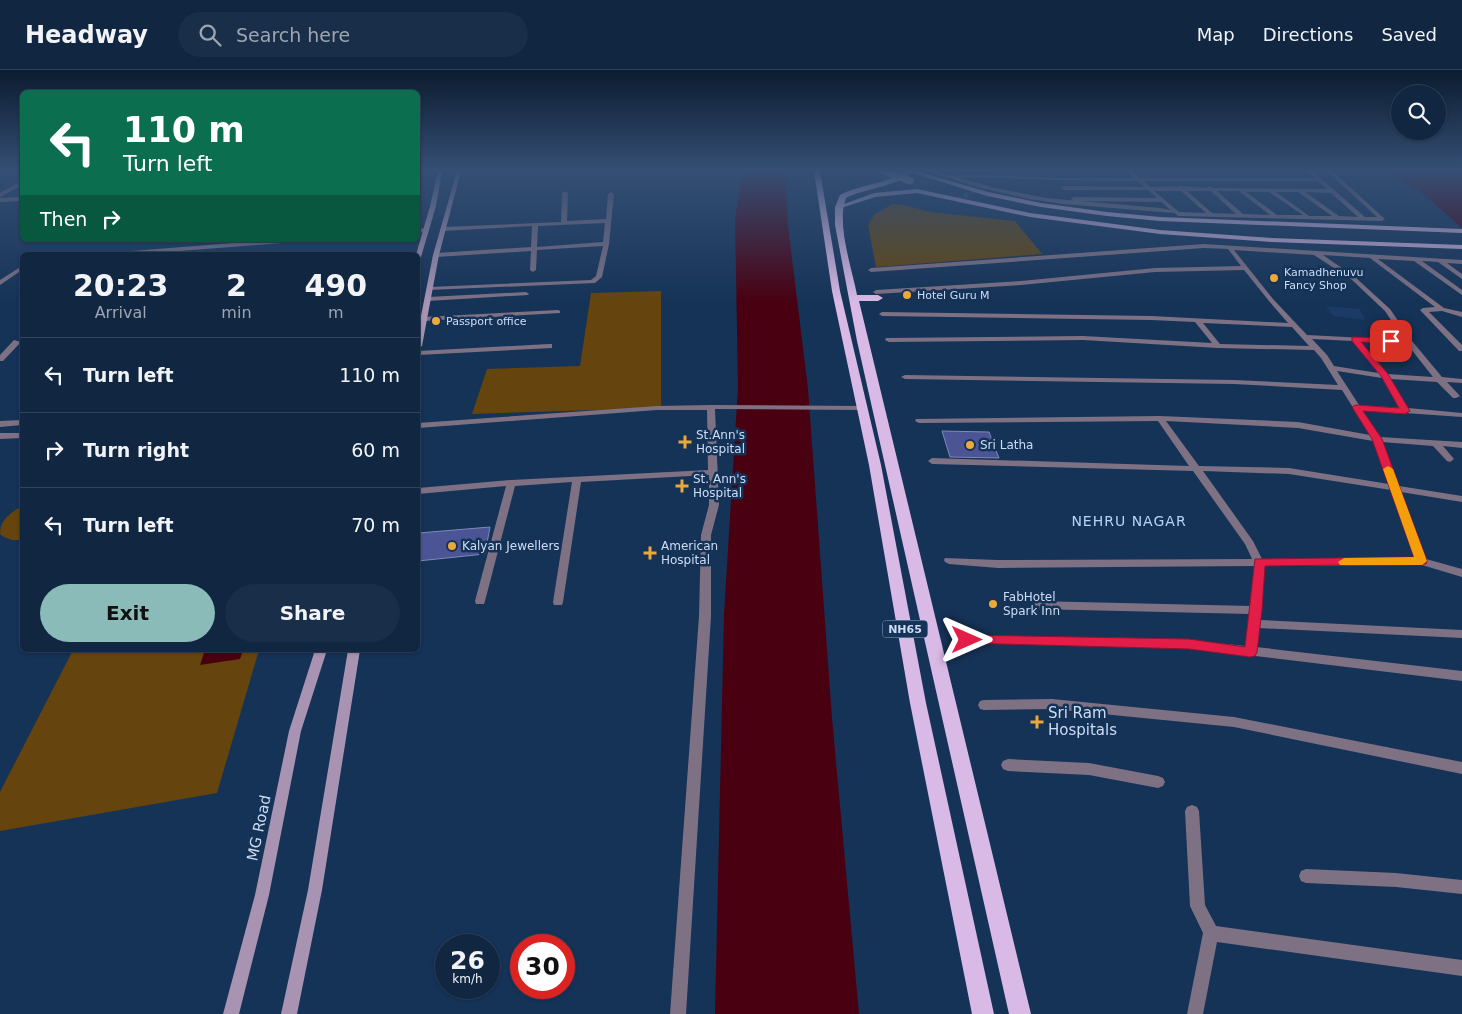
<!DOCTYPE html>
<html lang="en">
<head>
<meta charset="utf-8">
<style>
  :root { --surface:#102641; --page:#192e48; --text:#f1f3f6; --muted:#9ca5b1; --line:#30435a; --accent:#8bbbb9 }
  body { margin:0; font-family:"DejaVu Sans",sans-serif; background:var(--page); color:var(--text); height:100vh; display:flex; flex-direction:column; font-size:19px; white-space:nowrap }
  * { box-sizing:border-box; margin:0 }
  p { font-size:16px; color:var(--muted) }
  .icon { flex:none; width:28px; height:28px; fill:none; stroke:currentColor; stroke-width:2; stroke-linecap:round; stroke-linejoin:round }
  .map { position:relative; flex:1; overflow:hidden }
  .panel { position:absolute; left:20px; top:182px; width:400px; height:400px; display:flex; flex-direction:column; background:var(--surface); border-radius:8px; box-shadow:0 1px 4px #0004,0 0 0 1px var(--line) }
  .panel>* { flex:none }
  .guide { position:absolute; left:20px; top:20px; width:400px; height:152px; border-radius:8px; box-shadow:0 1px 4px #0004,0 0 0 1px var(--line); background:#0b6e4f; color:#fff; overflow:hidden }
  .tools { position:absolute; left:1391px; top:15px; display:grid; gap:10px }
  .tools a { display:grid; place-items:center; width:55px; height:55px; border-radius:50%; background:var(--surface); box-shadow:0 1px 4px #0004,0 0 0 1px var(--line); font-size:25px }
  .speed { position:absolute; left:435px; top:864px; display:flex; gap:10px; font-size:25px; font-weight:700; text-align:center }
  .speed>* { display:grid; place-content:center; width:65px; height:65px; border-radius:50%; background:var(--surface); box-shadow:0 1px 4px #0004,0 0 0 1px var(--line); line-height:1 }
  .speed small { font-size:12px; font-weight:400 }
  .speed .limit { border:8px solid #d22; background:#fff; color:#111 }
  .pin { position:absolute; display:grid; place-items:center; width:42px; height:42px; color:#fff; margin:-21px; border-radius:10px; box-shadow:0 2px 8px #0006 }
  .me { position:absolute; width:55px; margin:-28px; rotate:90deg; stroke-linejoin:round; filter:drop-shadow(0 0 4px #0008) }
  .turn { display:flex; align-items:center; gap:18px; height:105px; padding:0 20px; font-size:22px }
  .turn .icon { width:65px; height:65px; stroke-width:2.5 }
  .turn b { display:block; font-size:35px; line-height:42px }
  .then { display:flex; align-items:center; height:48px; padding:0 20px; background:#0003; gap:10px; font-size:19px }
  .eta { display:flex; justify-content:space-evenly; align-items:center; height:85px; text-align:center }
  .eta b { font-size:30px; font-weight:700; line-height:35px }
  .primary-button { display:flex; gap:10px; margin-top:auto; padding:10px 20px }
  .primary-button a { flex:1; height:58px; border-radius:30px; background:var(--accent); color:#111; font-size:20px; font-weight:700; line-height:58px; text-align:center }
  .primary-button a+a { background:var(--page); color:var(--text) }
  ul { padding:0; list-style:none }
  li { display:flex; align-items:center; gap:15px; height:75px; padding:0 20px; border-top:1px solid var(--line) }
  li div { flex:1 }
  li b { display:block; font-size:19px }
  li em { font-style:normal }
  header { display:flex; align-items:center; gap:30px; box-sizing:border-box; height:70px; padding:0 25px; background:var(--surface); border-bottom:1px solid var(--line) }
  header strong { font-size:24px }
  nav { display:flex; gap:28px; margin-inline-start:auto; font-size:18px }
  .search { width:350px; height:45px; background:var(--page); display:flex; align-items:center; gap:12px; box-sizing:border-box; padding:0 18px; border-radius:28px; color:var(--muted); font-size:19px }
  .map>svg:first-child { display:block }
  .built { fill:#1b3b66 }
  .green { fill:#65450d }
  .water { fill:#490011 }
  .building { fill:#4b5495; stroke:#7f89ba }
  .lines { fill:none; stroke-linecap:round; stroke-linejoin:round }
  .tertiary-tunnel { stroke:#304c6f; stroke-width:5.5; stroke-dasharray:5.5 2.5; stroke-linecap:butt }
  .minor { fill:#7e7184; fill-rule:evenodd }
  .tertiary { fill:#7e7184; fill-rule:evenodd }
  .secondary { fill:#a993b2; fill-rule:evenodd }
  .primary { fill:#caaed6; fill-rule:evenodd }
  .trunk { fill:#d9bae6; fill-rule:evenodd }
  .primary-bridge { stroke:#caaed6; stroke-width:7 }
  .route { fill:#e11d48; stroke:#92132f }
  .slow { fill:#f59e0b }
  .poi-dot { fill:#eca93a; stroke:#153257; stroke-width:2 }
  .labels { text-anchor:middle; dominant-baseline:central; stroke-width:5; stroke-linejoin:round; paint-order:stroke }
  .far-poi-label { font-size:11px; fill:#ccddf5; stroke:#153257; text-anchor:start }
  .shield { fill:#153257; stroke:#95aac6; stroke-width:1 }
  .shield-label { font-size:11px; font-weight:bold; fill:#ccddf5 }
  .poi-label { font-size:12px; fill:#ccddf5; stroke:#153257; text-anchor:start }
  .neighbourhood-label { font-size:14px; letter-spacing:1px; fill:#b7d3f8; stroke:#153257 }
  .near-poi-label { font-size:15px; fill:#ccddf5; stroke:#153257; text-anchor:start }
  .near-street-label { font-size:15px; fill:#ccddf5; stroke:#153257 }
</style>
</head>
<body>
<header>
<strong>Headway</strong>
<div class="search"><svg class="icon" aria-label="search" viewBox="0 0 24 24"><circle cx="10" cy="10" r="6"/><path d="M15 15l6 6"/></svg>Search here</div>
<nav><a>Map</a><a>Directions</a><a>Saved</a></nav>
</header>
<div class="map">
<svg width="1462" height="944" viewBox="0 0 1462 944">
  <rect width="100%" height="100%" fill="#153257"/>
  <!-- built -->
  <path class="built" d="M1326,236L1360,239L1365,250L1333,246Z"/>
  <!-- green -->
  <path class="green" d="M892,134L904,135L931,142L1015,151L1042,184L876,197L868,155L874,145Z
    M661,221V338L472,344L487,299L580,296L591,223Z
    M22,436V470H12L4,467L0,464C0,449 11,443 22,436Z
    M73,580H259L217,723L0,761V722Z"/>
  <!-- water -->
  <path class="water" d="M743,101H785L788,155L808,319L832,648L859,944H715L724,545L738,317L735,148Z
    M1385,101H1462V158L1421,122Z
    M205,580H243L240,589L200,595Z"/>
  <!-- building -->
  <path class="building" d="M942,361L989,362L999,388L950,387Z
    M490,457L485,484L418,491L419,463Z"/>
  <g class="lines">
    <!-- tertiary-tunnel -->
    <path class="tertiary-tunnel" d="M957,131L979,118"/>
    <!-- minor -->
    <path class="minor" d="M1127,101H1132L1140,108H1315L1307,101H1312L1365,147H1377L1327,101H1332L1385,149L1382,151L1178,146L1161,132L1074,131L1071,129L1074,127L1157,128L1148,120H1064L1061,118L1064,116L1145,117L1137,111L1056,110L978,107L949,108L947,107L949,106L978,105L1056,108H1134ZM1143,111H1318L1327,119L1213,118L1210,116L1208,118L1181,116L1151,117ZM1154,121H1181L1206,143L1179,142ZM1187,121H1211L1236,144L1212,143ZM1217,121H1239L1270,145L1243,144ZM1246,122H1269L1303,145H1277ZM1276,122H1298L1332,146H1309ZM1305,122L1331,123L1358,147L1339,146Z
      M20,112H22V115L0,127V123Z
      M565,121L568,123L567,151L606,149L608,124L611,122L614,124L609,174L602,207L595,213L428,220L427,219L430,217L591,210L596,206L603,176L537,180L536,200L533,202L530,200L531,181L436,187L433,185L436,183L531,177L532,156L443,161L440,159L443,157L561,152L562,123ZM605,153L603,172L537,177L538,156Z
      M426,158L429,160L428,161L418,163V159Z
      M273,170H298L295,172L129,185H103L106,183Z
      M1204,174L1462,190V194L1447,193L1462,204V209L1438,192L1422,191L1462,220V225L1414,191L1378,189L1444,238L1462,242V247L1442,241L1429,242L1462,275V281H1459L1420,240L1423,238L1435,237L1370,188L1323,185L1355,207L1390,239L1412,271L1442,307L1462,309V313L1447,312L1460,326L1456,328H1453L1437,312L1390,309L1408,338L1462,343V347L1362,340L1380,367L1462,372V378L1443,376L1454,389L1450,392L1447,391L1433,376L1382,372L1399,416L1462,426V432L1401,422L1426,489L1462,499V507L1422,495L1264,496L1260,550L1462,560V568L1259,558L1256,577L1462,601V611L1189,578L963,573L961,570L963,567L967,566L1189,570L1245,576L1250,544L1035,539L1031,538L1030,535L1031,532L1035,531L1251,536L1254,496L998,498L949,494L945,492L944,490L945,488L998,490L1252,489L1245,474L1193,401L932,394L928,391L932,388L1189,396L1158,351L919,353L915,351L916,349L1160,346L1298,352L1370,365L1342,320L1234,314L905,309L901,307L905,305L1234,310L1338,315L1321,288L1314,280L1218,278L1083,270L889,272L885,270L886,268L1083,266L1212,273L1195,252L1151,250L882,246L879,244L882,242L1151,246L1288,253L1269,231L1244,200L1155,202L1021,215L876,224L873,222L876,220L1021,211L1155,198L1241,196L1228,179L1204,178L871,202L868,200L871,198ZM1234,180L1314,185L1351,209L1385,241L1404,270L1307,265L1273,229ZM1203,253L1292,257L1309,276L1220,274ZM1312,269L1353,271L1378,303L1334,296L1327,285ZM1361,272L1407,274L1433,307L1387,304ZM1337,301L1382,308L1399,338L1359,335ZM1166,351L1298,358L1373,371L1389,414L1289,398L1199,396ZM1203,401L1289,404L1391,420L1416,488L1262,489L1253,471Z
      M22,196V200L0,215V210Z
      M526,222L529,224L528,225L428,231L425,229L428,227Z
      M558,240L560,241V243L423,251L420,249L423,247Z
      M14,270L21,272L3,291H0V285Z
      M549,274H552V278L418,285V281Z
      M711,335L861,336L865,338L861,340L715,339L719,435L711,465V546L686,944H670L699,546L701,465L709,435V405L581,412L563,532L562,535H554L553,532L572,412L515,416L485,531L484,534H476L475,531L506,416L418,424V418L511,410L708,400L707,340H657L418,358V353L657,336Z
      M1052,629L1234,647L1462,692V704L1234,657L1052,639L984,640L980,639L978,635L980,631L984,630Z
      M1008,689L1089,693L1158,706L1163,708L1165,712L1163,716L1158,718L1089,705L1008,701L1003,699L1001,695L1003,691Z
      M1192,735L1197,737L1199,741L1205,835L1216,856L1462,890V906L1217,872L1203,944H1187L1203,863L1190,836L1185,741L1187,737Z
      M1306,799L1396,803L1462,810V824L1396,817L1306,813L1301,811L1299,806L1301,801Z"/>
    <!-- tertiary -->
    <path class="tertiary" d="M0,101H3L0,103Z
      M927,101H934L995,118L1046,128L1160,138L1177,141L1174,143L1063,134L1029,129L977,117Z
      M22,127V131L0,132V128Z
      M22,350V355L0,357V351Z
      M0,363H22V368L0,369Z"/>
    <!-- secondary -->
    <path class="secondary" d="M438,101H442L436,136L421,187L418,189V185H416L430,136Z
      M457,101H461L439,185L422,276L418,278V261L433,185Z
      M315,580H327L301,661L269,825L239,944H223L255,825L289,661Z
      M348,580H360L322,820L297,944H281L308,820Z"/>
    <!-- primary -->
    <path class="primary" d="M907,101H916L988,122L1041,133L1107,142L1160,147L1462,159V163L1160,151L1107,146L1041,137L987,126Z
      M917,119L1030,143L1160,160L1272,168L1462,175V179L1272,172L1160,164L1030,147L917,123L875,127L841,138L836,137L874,123Z"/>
    <!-- trunk -->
    <path class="trunk" d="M814,101H820L840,221L881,395L926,633L994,944H972L910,633L869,395L832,221Z
      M906,101H912C904,115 862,119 846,128C836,154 852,198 857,225H878L883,228L878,231H859L1031,944H1009L857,271L835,155V137L840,125C861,114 887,114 906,101Z"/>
    <!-- primary-bridge -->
    <path class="primary-bridge" d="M883,101L910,111"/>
  </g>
  <!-- sky -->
  <linearGradient id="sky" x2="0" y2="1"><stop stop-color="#0c1c30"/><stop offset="0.43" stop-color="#354f74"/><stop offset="1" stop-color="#354f74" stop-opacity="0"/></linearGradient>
  <rect width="1462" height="233" fill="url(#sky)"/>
  <!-- route -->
  <path class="route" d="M1352,267L1391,268L1395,271L1391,273L1361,272L1388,304L1410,341L1405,344L1363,341L1382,369L1427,491L1426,494L1265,496L1262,540L1257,582L1255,586L1250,587L1189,579L963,573L961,570L963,566L967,565L1189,569L1245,577L1255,489L1414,487L1372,369L1352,337L1356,335L1399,338L1381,306L1352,271Z"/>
  <!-- slow -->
  <path class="slow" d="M1388,396L1393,399L1427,491L1422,495H1340L1338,492L1344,488L1414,487L1383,399Z"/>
  <!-- markers -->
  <g class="poi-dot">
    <circle cx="1274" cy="208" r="5"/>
    <circle cx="907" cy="225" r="5"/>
    <circle cx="436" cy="251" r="5"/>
    <path d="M682.5 364.5h5v5h5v5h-5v5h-5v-5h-5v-5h5z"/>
    <circle cx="970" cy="375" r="5"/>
    <path d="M679.5 408.5h5v5h5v5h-5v5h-5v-5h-5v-5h5z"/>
    <circle cx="452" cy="476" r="5"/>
    <path d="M647.5 475.5h5v5h5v5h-5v5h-5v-5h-5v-5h5z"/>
    <circle cx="993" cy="534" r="5"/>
    <path d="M1034.5 644.5h5v5h5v5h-5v5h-5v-5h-5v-5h5z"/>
  </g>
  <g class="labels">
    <!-- far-poi labels -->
    <g class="far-poi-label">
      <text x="1284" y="202">Kamadhenuvu<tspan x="1284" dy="13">Fancy Shop</tspan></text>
      <text x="917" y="225">Hotel Guru M</text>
      <text x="446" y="251">Passport office</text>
    </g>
    <!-- shield labels -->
    <rect class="shield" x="882.5" y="550.5" width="45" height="17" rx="4"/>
    <g class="shield-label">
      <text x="905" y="559">NH65</text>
    </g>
    <!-- poi labels -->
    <g class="poi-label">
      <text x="696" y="365">St.Ann's<tspan x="696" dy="14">Hospital</tspan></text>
      <text x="980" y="375">Sri Latha</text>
      <text x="693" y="409">St. Ann's<tspan x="693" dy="14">Hospital</tspan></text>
      <text x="462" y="476">Kalyan Jewellers</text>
      <text x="661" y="476">American<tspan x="661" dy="14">Hospital</tspan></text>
      <text x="1003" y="527">FabHotel<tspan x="1003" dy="14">Spark Inn</tspan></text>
    </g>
    <!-- neighbourhood labels -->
    <g class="neighbourhood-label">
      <text x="1129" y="451">NEHRU NAGAR</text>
    </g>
    <!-- near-poi labels -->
    <g class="near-poi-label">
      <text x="1048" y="643">Sri Ram<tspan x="1048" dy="17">Hospitals</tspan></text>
    </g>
    <!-- near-street labels -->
    <g class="near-street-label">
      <text transform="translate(259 758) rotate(-78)">MG Road</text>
    </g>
  </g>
</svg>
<div class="tools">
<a><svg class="icon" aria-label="search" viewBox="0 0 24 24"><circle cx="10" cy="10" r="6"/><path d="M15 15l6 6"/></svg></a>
</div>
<div class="speed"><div>26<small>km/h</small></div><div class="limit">30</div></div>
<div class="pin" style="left:1391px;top:271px;background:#d93025"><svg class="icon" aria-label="arrive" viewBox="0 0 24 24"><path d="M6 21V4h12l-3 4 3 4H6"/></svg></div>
<svg class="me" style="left:967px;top:570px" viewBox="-20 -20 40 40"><path d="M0-17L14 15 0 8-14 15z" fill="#e11d48" stroke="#fff" stroke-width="4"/></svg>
<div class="guide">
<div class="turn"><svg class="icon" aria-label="left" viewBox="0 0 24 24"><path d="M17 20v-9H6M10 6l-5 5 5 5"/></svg><div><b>110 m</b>Turn left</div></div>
<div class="then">Then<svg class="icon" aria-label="right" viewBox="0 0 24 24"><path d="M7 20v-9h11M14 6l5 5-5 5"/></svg></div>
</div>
<section class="panel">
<div class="eta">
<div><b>20:23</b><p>Arrival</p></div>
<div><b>2</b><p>min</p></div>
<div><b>490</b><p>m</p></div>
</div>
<ul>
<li><svg class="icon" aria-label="left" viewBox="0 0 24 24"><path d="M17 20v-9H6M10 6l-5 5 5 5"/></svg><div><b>Turn left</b></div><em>110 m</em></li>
<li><svg class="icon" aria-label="right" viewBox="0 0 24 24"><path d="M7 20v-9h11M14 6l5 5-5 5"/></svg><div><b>Turn right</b></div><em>60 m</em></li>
<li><svg class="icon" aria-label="left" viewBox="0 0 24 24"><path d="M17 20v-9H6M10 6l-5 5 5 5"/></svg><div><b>Turn left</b></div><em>70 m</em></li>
</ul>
<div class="primary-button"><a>Exit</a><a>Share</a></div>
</section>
</div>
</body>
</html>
